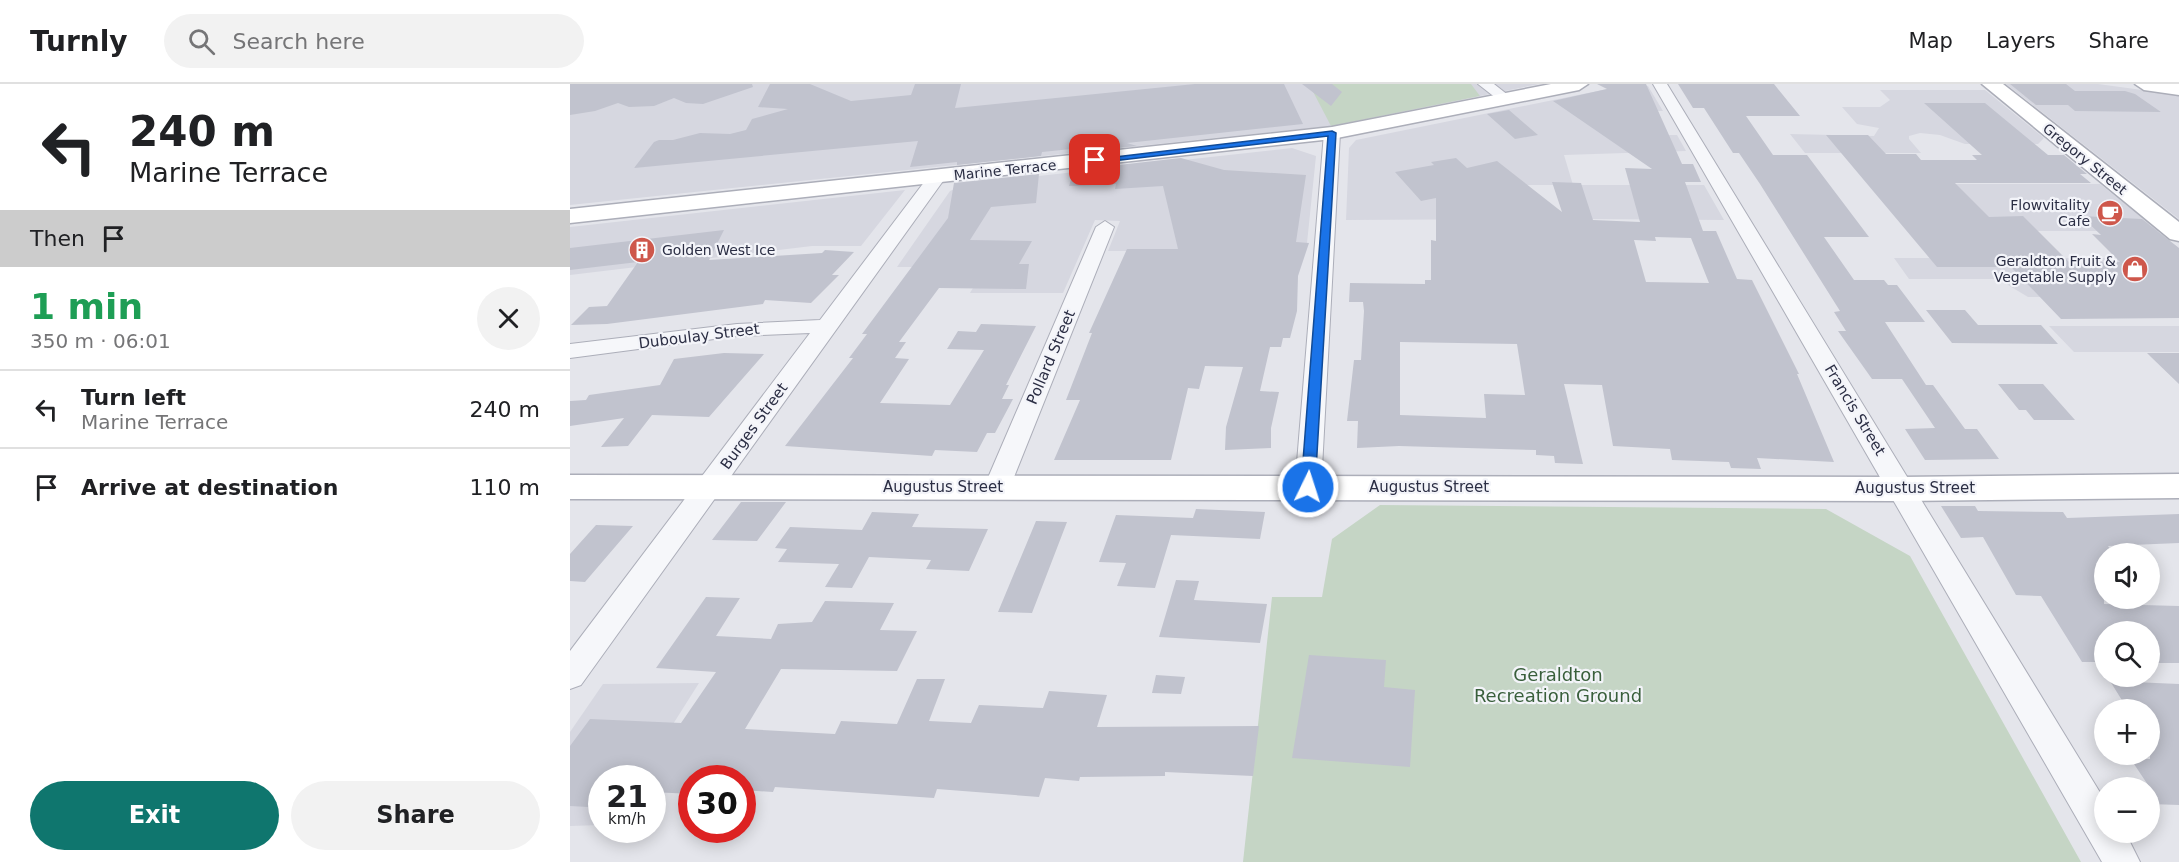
<!DOCTYPE html>
<html lang="en">
<head>
<meta charset="utf-8">
<style>
  :root { --surface:#fff; --page:#f2f2f2; --text:#202124; --muted:#757577; --line:#e0e0e0; --accent:#0f766e }
  body { margin:0; font-family:"DejaVu Sans",sans-serif; background:var(--page); color:var(--text); height:100vh; display:flex; flex-direction:column; font-size:22px; white-space:nowrap }
  * { box-sizing:border-box; margin:0 }
  p { font-size:20px; color:var(--muted) }
  .icon { flex:none; width:33px; height:33px; fill:none; stroke:currentColor; stroke-width:2; stroke-linecap:round; stroke-linejoin:round }
  .map { position:relative; flex:1; overflow:hidden }
  .sheet { display:flex; flex-direction:column; background:var(--surface); width:570px }
  .sheet>* { flex:none }
  .banner { background:#fff; color:var(--text); overflow:hidden }
  .controls { position:absolute; left:1524px; top:459px; display:grid; gap:12px }
  .controls a { display:grid; place-items:center; width:66px; height:66px; border-radius:50%; background:var(--surface); box-shadow:0 3px 15px #0003; font-size:30px }
  .speed { position:absolute; left:18px; top:681px; display:flex; gap:12px; font-size:30px; font-weight:700; text-align:center }
  .speed>* { display:grid; place-content:center; width:78px; height:78px; border-radius:50%; background:var(--surface); box-shadow:0 3px 15px #0003; line-height:1 }
  .speed small { font-size:15px; font-weight:400 }
  .speed .limit { border:9px solid #d22; background:#fff; color:#111 }
  .pin { position:absolute; display:grid; place-items:center; width:51px; height:51px; color:#fff; margin:-26px; border-radius:12px; box-shadow:0 3px 9px #0006 }
  .me { position:absolute; width:66px; margin:-33px; rotate:4deg; stroke-linejoin:round; filter:drop-shadow(0 0 4px #0008) }
  .turn { display:flex; align-items:center; gap:21px; height:126px; padding:0 30px; font-size:27px }
  .turn .icon { width:78px; height:78px; stroke-width:2.5 }
  .turn b { display:block; font-size:42px; line-height:51px }
  .then { display:flex; align-items:center; height:57px; padding:0 30px; background:#0003; gap:12px; font-size:22px }
  .round { display:grid; place-items:center; flex:none; width:63px; height:63px; border-radius:32px; background:var(--page) }
  .overview { display:flex; align-items:center; justify-content:space-between; height:102px; padding:0 30px }
  h1 { font-size:36px; font-weight:700; line-height:45px; color:#1e9e55 }
  .action { display:flex; gap:12px; margin-top:auto; padding:12px 30px }
  .action a { flex:1; height:69px; border-radius:36px; background:var(--accent); color:#fff; font-size:24px; font-weight:700; line-height:69px; text-align:center }
  .action a+a { background:var(--page); color:var(--text) }
  ul { padding:0; list-style:none }
  li { display:flex; align-items:center; gap:18px; height:78px; padding:0 30px; border-top:2px solid var(--line) }
  li div { flex:1 }
  li b { display:block; font-size:22px }
  li em { font-style:normal }
  header { display:flex; align-items:center; gap:36px; box-sizing:border-box; height:84px; padding:0 30px; background:var(--surface); border-bottom:2px solid var(--line) }
  header strong { font-size:28px }
  nav { display:flex; gap:33px; margin-inline-start:auto; font-size:21px }
  .search { width:420px; height:54px; background:var(--page); display:flex; align-items:center; gap:15px; box-sizing:border-box; padding:0 21px; border-radius:33px; color:var(--muted); font-size:22px }
  main { display:flex; flex:1; min-height:0 }
  .map>svg:first-child { display:block }
  .built { fill:#d6d7e0 }
  .green { fill:#c5d5c5 }
  .building { fill:#c1c3ce; fill-rule:evenodd }
  .lines { fill:none; stroke-linecap:round; stroke-linejoin:round }
  .street-casing { stroke:#acaeb9; stroke-width:2 }
  .secondary-casing { stroke:#acaeb9; stroke-width:3 }
  .street { fill:#f6f7fa; fill-rule:evenodd }
  .secondary { fill:#fff; fill-rule:evenodd }
  .route { fill:#1a73e8; stroke:#114b97; stroke-width:1.5 }
  .labels { text-anchor:middle; dominant-baseline:central; stroke-width:4.5; stroke-linejoin:round; paint-order:stroke }
  .far-street-label { font-size:14px; fill:#2b2e44; stroke:#f3f4f9 }
  .far-poi-label { font-size:14px; fill:#2b2e44; stroke:#f3f4f9; text-anchor:end }
  .street-label { font-size:15px; fill:#2b2e44; stroke:#f3f4f9 }
  .near-park-label { font-size:18px; fill:#395f3b; stroke:#f3f4f9 }
</style>
</head>
<body>
<header>
<strong>Turnly</strong>
<div class="search"><svg class="icon" aria-label="search" viewBox="0 0 24 24"><circle cx="10" cy="10" r="6"/><path d="M15 15l6 6"/></svg>Search here</div>
<nav><a>Map</a><a>Layers</a><a>Share</a></nav>
</header>
<main>
<section class="sheet">
<div class="banner">
<div class="turn"><svg class="icon" aria-label="left" viewBox="0 0 24 24"><path d="M17 20v-9H6M10 6l-5 5 5 5"/></svg><div><b>240 m</b>Marine Terrace</div></div>
<div class="then">Then<svg class="icon" aria-label="arrive" viewBox="0 0 24 24"><path d="M6 21V4h12l-3 4 3 4H6"/></svg></div>
</div>
<div class="overview"><div><h1>1 min</h1><p>350 m · 06:01</p></div><a class="round"><svg class="icon" aria-label="close" viewBox="0 0 24 24"><path d="M6 6l12 12M18 6L6 18"/></svg></a></div>
<ul>
<li><svg class="icon" aria-label="left" viewBox="0 0 24 24"><path d="M17 20v-9H6M10 6l-5 5 5 5"/></svg><div><b>Turn left</b><p>Marine Terrace</p></div><em>240 m</em></li>
<li><svg class="icon" aria-label="arrive" viewBox="0 0 24 24"><path d="M6 21V4h12l-3 4 3 4H6"/></svg><div><b>Arrive at destination</b></div><em>110 m</em></li>
</ul>
<div class="action"><a>Exit</a><a>Share</a></div>
</section>
<div class="map">
<svg width="1609" height="778" viewBox="0 0 1609 778">
  <rect width="100%" height="100%" fill="#e4e5eb"/>
  <!-- built -->
  <path class="built" d="M0,0H969L761,42L0,121Z
    M1062,0L1078,2L1093,27H1072L1059,51H1107L1116,67L994,71L1003,101H956L963,135L776,136L779,64L786,56Z
    M1436,0H1528L1609,11V135Z
    M1310,6H1415L1474,54L1468,60H1395L1370,51L1350,49L1339,52V55L1351,69H1235L1220,50L1304,52L1309,44L1287,40L1272,23H1310L1320,16Z
    M722,64L746,72L737,159L703,167H538L550,137L525,136L493,209H400L415,183H327L380,107L397,100Z
    M1349,100H1530L1589,147H1393Z
    M1010,101H1134L1154,136L1021,135Z
    M335,106L291,162H242L0,191V143Z
    M1324,174H1609V213H1458L1428,195H1339Z
    M1479,242H1609V268H1504Z
    M129,599L69,694H32L31,741L0,742V648L33,600Z"/>
  <!-- green -->
  <path class="green" d="M739,0H901L910,12L761,42Z
    M810,421L1256,425L1340,472L1511,778H673L702,513H752L762,455Z"/>
  <!-- building -->
  <path class="building" d="M0,0H182L183,3L133,20L116,19L104,14L84,22L59,23L48,19L25,27L0,31Z
    M200,0H240L281,17L341,11L345,0H391L385,24L625,0H714L733,40L557,59L567,62L509,68L511,64L472,68L471,72L387,81V78L340,83L348,57L64,84L84,58L89,56H103L130,49L160,50L176,46L182,35L218,25L188,23Z
    M732,0H762L772,8L761,22Z
    M1027,0H1076L1112,80H1123L1131,98H1115L1133,147H1146L1167,195L1182,196L1229,290H1227L1264,378L1187,374L1191,385L1161,384L1159,378L1102,376L1100,365L1043,362L1032,301L994,300L1013,380L985,379L984,372L966,371V366L829,362L787,364L788,337H777L784,276H791L794,227L793,218H779L780,199L855,200V196H861V156L866,157V114L851,117L825,88L864,81L861,78L886,74L897,84L927,77L992,128L982,98L1011,99L1023,136L1070,138L1055,84L1082,85L983,17L1037,5ZM1085,153L1121,154L1139,199L1076,198L1064,156L1086,157ZM830,258L947,260L955,311L914,310L916,334L830,331Z
    M1108,0H1204L1230,32H1176L1203,71H1237L1299,153H1254L1284,196H1314L1318,201H1327L1355,238H1315L1356,301H1363L1395,345H1407L1429,375L1355,376L1335,345L1365,344L1332,295H1302L1268,247H1276L1264,228L1270,227L1190,100L1169,69H1163L1134,24H1123Z
    M1440,0H1496L1505,7H1555L1565,10L1591,28L1505,27L1498,21H1466Z
    M1354,19H1415L1478,71H1494L1517,90H1510L1521,99H1385L1419,133L1453,132L1500,179L1550,178L1522,150L1531,151L1511,132L1572,135L1609,164V234L1491,235L1441,183H1367L1256,51H1298L1316,70H1346L1351,76H1407L1402,71H1412Z
    M939,26L968,51L945,55L917,30Z
    M611,74L654,86L736,91L726,158L739,159L728,192L727,227L720,254H713L711,263H700L690,307L709,308L701,344V364L655,366L656,343L673,283L635,282L629,305L618,304L601,376H484L510,316H496L522,249H519L557,165H608L593,102L545,105L546,100L499,102L504,86Z
    M469,90L466,119L421,123L400,156L462,157L449,180H459L456,205L369,204L329,258H336L325,274L339,275L310,319L380,321L414,266L377,265L388,247L406,248L411,240L466,242L436,301H439L432,315H443L425,349H417L407,368L365,366L362,372L215,362L283,274H279L297,250H292L378,134L384,99Z
    M154,146L139,176L252,169L255,166L284,168L262,191H269L241,219L195,216L193,220L37,240L1,241L19,223L37,222L68,178L0,186V164Z
    M1356,226H1395L1408,241H1471L1488,260L1382,259Z
    M154,269L194,270L139,333L82,331L58,362L31,363L54,334L0,342V317L16,316L19,311L90,301L104,275Z
    M1577,269H1609V300L1581,273Z
    M1428,300H1473L1505,336H1464L1456,326H1449Z
    M171,418H216L187,457L142,456Z
    M1371,422H1405L1408,427L1493,428L1497,434L1609,430V459L1538,462L1543,470H1534V520L1609,522V579H1586L1580,570V548H1534V578H1512L1471,512L1446,511L1413,453L1391,454Z
    M626,425L695,428L690,455L601,451L585,504L547,502L556,479L529,478L546,431L623,434Z
    M302,428L349,430L342,443L418,445L399,487L356,485L361,476L299,473L282,504L255,503L269,480L208,478L217,465L205,464L220,443L292,446Z
    M466,437L497,438L462,529L428,528Z
    M26,441L63,442L15,498L0,497V470Z
    M606,496L629,497L624,516L697,520L690,559L589,553Z
    M136,513L170,514L146,552L201,555L208,540L242,538L255,517L324,519L310,546L347,547L327,587L211,585L175,645L265,650L271,637L327,640L347,595H375L359,637L401,639L409,621L473,624L479,607L537,611L527,643L689,642L683,692L595,688V692L510,693L509,697L475,694L469,713L367,705L364,714L205,703L203,708L172,706V694H122V710L82,708V694H32V704L18,723L0,722V662L20,635L111,639L146,588L86,584Z
    M739,571L816,576L814,603L845,606L840,683L722,674Z
    M586,591L615,593L611,610L582,609Z
    M1540,597L1609,600V721L1580,720V704L1560,674L1580,675V626H1558Z"/>
  <g class="lines">
    <defs>
      <path id="street" d="M908,0H924L943,15L941,18H931Z
        M1083,0H1097L1534,715V748H1555L1570,778H1532Z
        M762,44L770,49L751,403L747,410L738,412L729,410L725,403L754,49Z
        M367,88L373,89L375,93L373,97L11,601L0,605V567L240,249L167,252L0,274V260L167,240L250,236L361,89Z
        M535,137L544,143L440,403L436,410L427,412L418,410L414,403L526,143Z"/>
      <path id="secondary" d="M981,0H1018L1009,6L762,55L0,139V125L762,43Z
        M1412,0H1433L1609,138V157L1600,155Z
        M1565,0H1609V11L1574,6Z
        M1609,390V414L1331,417L0,415V391L1331,393Z"/>
    </defs>
    <!-- street casing -->
    <use href="#street" class="street-casing"/>
    <!-- secondary casing -->
    <use href="#secondary" class="secondary-casing"/>
    <!-- street -->
    <use href="#street" class="street"/>
    <!-- secondary -->
    <use href="#secondary" class="secondary"/>
  </g>
  <!-- route -->
  <path class="route" d="M762,47L766,49L745,403L738,408L731,403L758,52L525,79L520,76Z"/>
  <!-- icons -->
  <defs>
    <symbol id="cafe-disc" viewBox="-11 -11 22 22"><circle r="9.5" fill="#ce574b" stroke="#f3f4f9"/><path d="M-5.5-4.5H6V0H3Q3 3.5 0 3.5H-2.5Q-5.5 3.5-5.5 0ZM3-3.2v2h1.7v-2ZM-6 4.5H4V6H-6Z" fill="#fff"/></symbol>
    <symbol id="building-disc" viewBox="-11 -11 22 22"><circle r="9.5" fill="#ce574b" stroke="#f3f4f9"/><path d="M-4-6H4V6H1V3H-1V6H-4ZM-2.5-4.3h1.7v1.8h-1.7ZM.8-4.3h1.7v1.8H.8ZM-2.5-1h1.7V.8h-1.7ZM.8-1h1.7V.8H.8Z" fill="#fff"/></symbol>
    <symbol id="shop-disc" viewBox="-11 -11 22 22"><circle r="9.5" fill="#ce574b" stroke="#f3f4f9"/><path d="M-5-2.5h2.3a2.7 3.5 0 0 1 5.4 0H5L5.5 6h-11ZM-1.5-2.5h3a1.5 2.3 0 0 0-3 0Z" fill="#fff"/></symbol>
  </defs>
  <g fill-rule="evenodd">
    <use href="#cafe-disc" x="1525" y="114" width="30" height="30"/>
    <use href="#building-disc" x="57" y="151" width="30" height="30"/>
    <use href="#shop-disc" x="1550" y="170" width="30" height="30"/>
  </g>
  <g class="labels">
    <!-- far-street labels -->
    <g class="far-street-label">
      <text transform="translate(1515 75) rotate(39)">Gregory Street</text>
      <text transform="translate(435 86) rotate(-6)">Marine Terrace</text>
    </g>
    <!-- far-poi labels -->
    <g class="far-poi-label">
      <text x="1520" y="121">Flowvitality<tspan x="1520" dy="16">Cafe</tspan></text>
      <text x="92" y="166" text-anchor="start">Golden West Ice</text>
      <text x="1546" y="177">Geraldton Fruit &amp;<tspan x="1546" dy="16">Vegetable Supply</tspan></text>
    </g>
    <!-- street labels -->
    <g class="street-label">
      <text transform="translate(129 252) rotate(-7)">Duboulay Street</text>
      <text transform="translate(481 273) rotate(-67)">Pollard Street</text>
      <text transform="translate(1285 326) rotate(59)">Francis Street</text>
      <text transform="translate(184 342) rotate(-54)">Burges Street</text>
      <text x="373" y="403">Augustus Street</text>
      <text x="859" y="403">Augustus Street</text>
      <text x="1345" y="404">Augustus Street</text>
    </g>
    <!-- near-park labels -->
    <g class="near-park-label">
      <text x="988" y="590">Geraldton<tspan x="988" dy="21">Recreation Ground</tspan></text>
    </g>
  </g>
</svg>
<div class="controls">
<a><svg class="icon" aria-label="sound" viewBox="0 0 24 24"><path d="M4 9h4l5-4v14l-5-4H4zM17 9q2 3 0 6"/></svg></a>
<a><svg class="icon" aria-label="search" viewBox="0 0 24 24"><circle cx="10" cy="10" r="6"/><path d="M15 15l6 6"/></svg></a>
<a>+</a>
<a>−</a>
</div>
<div class="speed"><div>21<small>km/h</small></div><div class="limit">30</div></div>
<div class="pin" style="left:525px;top:76px;background:#d93025"><svg class="icon" aria-label="arrive" viewBox="0 0 24 24"><path d="M6 21V4h12l-3 4 3 4H6"/></svg></div>
<svg class="me" style="left:738px;top:403px" viewBox="-20 -20 40 40"><circle r="17" fill="#1a73e8" stroke="#fff" stroke-width="3"/><path d="M0-11L8 9 0 5-8 9z" fill="#fff"/></svg>
</div>
</main>
</body>
</html>
